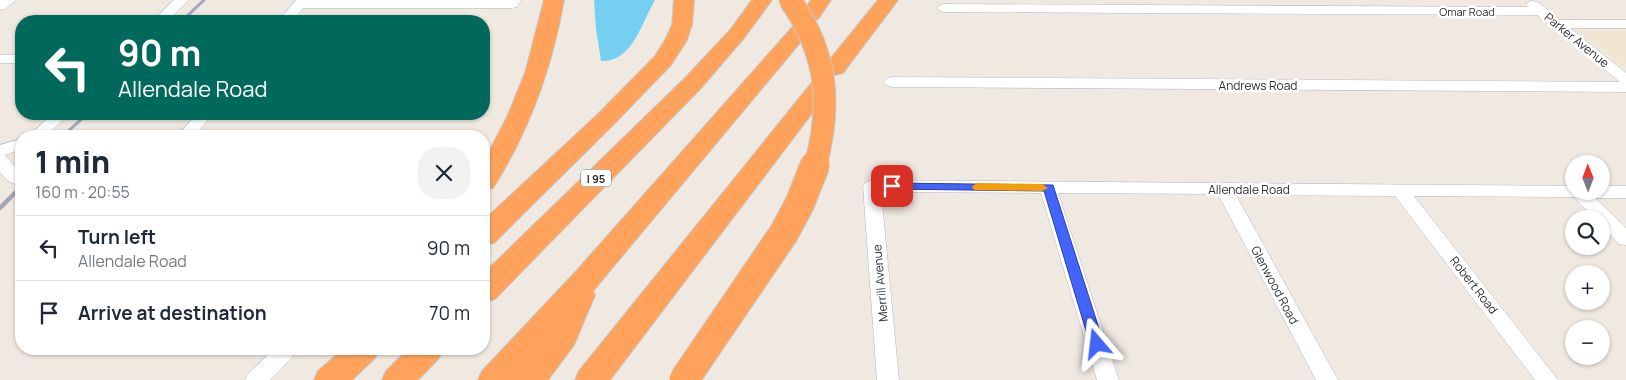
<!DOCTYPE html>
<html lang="en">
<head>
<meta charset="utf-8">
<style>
  :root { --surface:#fff; --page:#f2f2f3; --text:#1f2937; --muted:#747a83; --line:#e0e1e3 }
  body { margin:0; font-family:Manrope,sans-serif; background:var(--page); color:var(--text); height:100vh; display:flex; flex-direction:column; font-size:19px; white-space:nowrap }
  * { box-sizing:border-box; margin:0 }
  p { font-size:16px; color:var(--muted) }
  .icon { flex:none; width:28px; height:28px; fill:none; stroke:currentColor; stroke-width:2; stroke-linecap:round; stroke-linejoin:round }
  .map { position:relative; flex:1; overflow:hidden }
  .panel { position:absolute; left:15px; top:130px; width:475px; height:225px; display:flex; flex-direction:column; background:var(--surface); border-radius:20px; box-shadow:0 1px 4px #0004 }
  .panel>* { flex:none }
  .guide { position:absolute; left:15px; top:15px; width:475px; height:105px; border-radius:20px; box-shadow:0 1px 4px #0004; background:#00695c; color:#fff; overflow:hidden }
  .needle { width:32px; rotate:359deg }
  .fabs { position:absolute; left:1565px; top:155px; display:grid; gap:10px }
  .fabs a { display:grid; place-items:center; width:45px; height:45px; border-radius:50%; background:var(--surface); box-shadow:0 1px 4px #0004; font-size:25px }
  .pin { position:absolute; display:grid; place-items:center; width:42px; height:42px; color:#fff; margin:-21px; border-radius:10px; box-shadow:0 2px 8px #0006 }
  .me { position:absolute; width:55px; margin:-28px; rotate:343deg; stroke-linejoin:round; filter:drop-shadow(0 0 4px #0008) }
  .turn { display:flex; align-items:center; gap:18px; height:105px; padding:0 20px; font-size:22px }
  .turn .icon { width:65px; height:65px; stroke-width:2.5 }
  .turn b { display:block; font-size:35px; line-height:42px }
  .round { display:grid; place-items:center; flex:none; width:52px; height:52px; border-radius:20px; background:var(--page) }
  .head { display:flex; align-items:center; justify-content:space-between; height:85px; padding:0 20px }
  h1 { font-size:30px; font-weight:800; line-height:38px }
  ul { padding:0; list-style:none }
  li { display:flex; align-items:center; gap:15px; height:65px; padding:0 20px; border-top:1px solid var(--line) }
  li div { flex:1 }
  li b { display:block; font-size:19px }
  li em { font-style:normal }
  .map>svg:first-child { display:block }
  .education { fill:#f0e6d1 }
  .water { fill:#75cff0 }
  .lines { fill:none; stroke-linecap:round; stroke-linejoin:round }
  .minor-casing { stroke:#b4b7c1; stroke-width:1 }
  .highway-casing { stroke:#c9c9c9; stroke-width:2 }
  .minor { fill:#fff; fill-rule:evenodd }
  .highway { fill:#ffa35c; fill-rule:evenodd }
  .rail-far1 { stroke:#a3a6b8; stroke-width:3 }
  .rail { stroke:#a3a6b8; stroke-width:4.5 }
  .highway-bridge-far1-casing { stroke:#c9c9c9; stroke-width:24; stroke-linecap:butt }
  .highway-bridge-casing { stroke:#c9c9c9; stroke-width:31; stroke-linecap:butt }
  .highway-bridge-far1 { stroke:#ffa35c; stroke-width:22 }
  .highway-bridge { stroke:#ffa35c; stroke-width:29 }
  .route { fill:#4264fb; stroke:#2b41a3 }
  .slow { fill:#f59e0b }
  .labels { text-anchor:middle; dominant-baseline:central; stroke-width:5; stroke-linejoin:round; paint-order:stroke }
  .far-street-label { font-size:11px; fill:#2e2e2e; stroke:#fff }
  .shield { fill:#fff; stroke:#6d6d6d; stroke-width:1 }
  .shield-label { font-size:11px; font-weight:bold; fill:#2e2e2e }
  .street-label { font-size:12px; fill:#2e2e2e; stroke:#fff }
</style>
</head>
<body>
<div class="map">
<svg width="1626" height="380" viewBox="0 0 1626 380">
  <rect width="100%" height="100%" fill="#efe9e1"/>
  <!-- education -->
  <path class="education" d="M1576,30H1626V69Z"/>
  <!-- water -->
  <path class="water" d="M594,0H655C642,22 632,63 601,61L596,29Z"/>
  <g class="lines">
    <defs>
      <path id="minor" d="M0,0H16L5,9L0,10Z
        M174,0H189L167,21H152Z
        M296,0H521L517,7L512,8H303L292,21H278Z
        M1533,1L1538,2L1560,20H1626V28H1570L1626,73V92L891,87L886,85L883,82L886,79L891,77L1620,82L1537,15L943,12L936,8L943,4L1528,7L1526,5L1528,2Z
        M0,55H21V63H0Z
        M52,114H69L46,136H29Z
        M197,114H213L194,136H177Z
        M21,139V149L5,155L21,174V187L8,181L0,172V145Z
        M872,180L1574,186V191H1601V186H1626V198H1595L1626,228V245L1619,244L1601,225V219H1595L1574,197L1414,196L1558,380H1535L1395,196L1236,195L1338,380H1316L1218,194L1058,193L1119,380H1097L1041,193L881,192L899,380H877L863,186L866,182Z
        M274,349H298L294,355L270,380H245L248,374Z"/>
      <path id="highway" d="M544,0H564C552,67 530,130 493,188L484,190V161L507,117L525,73Z
        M674,0H694L692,25L687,40L671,65L614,124L494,243L484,246V220L598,114L655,56L665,40L672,25Z
        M752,0H772L744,38L702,87L495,299L484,302V273L686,77L730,30Z
        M811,0H831L818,19L811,21L804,19L801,15Z
        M878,0H898L843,73L835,75L827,73L824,68L827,63Z
        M802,22L809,24L812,28L809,32L593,291L595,295L574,345L548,380H478L482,371L578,269L795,24Z
        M821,79L829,81L832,86L829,91L610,380H575L579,371L813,81Z
        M343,349H380L375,358L352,380H314L318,371Z
        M408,349H444L439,358L418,380H382L386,371Z"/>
    </defs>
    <!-- minor casing -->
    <use href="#minor" class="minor-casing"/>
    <!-- highway casing -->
    <use href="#highway" class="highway-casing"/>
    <!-- minor -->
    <use href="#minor" class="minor"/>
    <!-- highway -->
    <use href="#highway" class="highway"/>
    <!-- rail-far1 -->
    <path class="rail-far1" d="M182,21L204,0
      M63,136L87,114"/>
    <!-- rail -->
    <path class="rail" d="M0,208L21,187"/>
    <defs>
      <path id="highway-bridge-far1" d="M790,0C828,54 832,105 815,167"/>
      <path id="highway-bridge" d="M684,380L784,233L800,203L815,165"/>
    </defs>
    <!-- highway-bridge-far1 casing -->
    <use href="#highway-bridge-far1" class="highway-bridge-far1-casing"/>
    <!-- highway-bridge casing -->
    <use href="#highway-bridge" class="highway-bridge-casing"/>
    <!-- highway-bridge-far1 -->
    <use href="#highway-bridge-far1" class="highway-bridge-far1"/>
    <!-- highway-bridge -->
    <use href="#highway-bridge" class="highway-bridge"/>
  </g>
  <!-- route -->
  <path class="route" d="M892,183L1053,185L1104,344L1102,348L1097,349L1092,348L1090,344L1044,191L888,189L886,186L888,184Z"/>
  <!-- slow -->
  <path class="slow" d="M978,183L1042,184L1048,188L1042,191L974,190L972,187L974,185Z"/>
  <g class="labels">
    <!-- far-street labels -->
    <g class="far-street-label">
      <text x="1467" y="11">Omar Road</text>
    </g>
    <!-- shield labels -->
    <rect class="shield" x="581" y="169.5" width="30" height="17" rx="4"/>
    <g class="shield-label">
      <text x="596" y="178">I 95</text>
    </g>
    <!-- street labels -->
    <g class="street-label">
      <text transform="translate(1577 40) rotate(39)">Parker Avenue</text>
      <text x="1258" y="85">Andrews Road</text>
      <text x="1249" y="189">Allendale Road</text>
      <text transform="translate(880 283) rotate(-95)">Merrill Avenue</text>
      <text transform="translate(1275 285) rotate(62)">Glenwood Road</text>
      <text transform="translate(1474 285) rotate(52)">Robert Road</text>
    </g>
  </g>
</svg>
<div class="fabs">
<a><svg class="needle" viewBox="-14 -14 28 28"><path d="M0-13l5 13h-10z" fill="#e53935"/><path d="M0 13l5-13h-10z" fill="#747a83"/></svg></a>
<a><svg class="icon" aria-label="search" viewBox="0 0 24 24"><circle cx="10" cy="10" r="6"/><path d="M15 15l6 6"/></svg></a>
<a>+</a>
<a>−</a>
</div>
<div class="pin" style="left:892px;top:186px;background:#d93025"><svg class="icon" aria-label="arrive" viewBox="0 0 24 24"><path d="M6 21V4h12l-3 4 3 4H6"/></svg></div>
<svg class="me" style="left:1097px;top:344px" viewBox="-20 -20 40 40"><path d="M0-17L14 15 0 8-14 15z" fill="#4264fb" stroke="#fff" stroke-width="4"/></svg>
<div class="guide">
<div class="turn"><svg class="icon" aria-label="left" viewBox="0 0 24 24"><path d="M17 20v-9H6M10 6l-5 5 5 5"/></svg><div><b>90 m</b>Allendale Road</div></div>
</div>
<section class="panel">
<div class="head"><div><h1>1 min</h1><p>160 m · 20:55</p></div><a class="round"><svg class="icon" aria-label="close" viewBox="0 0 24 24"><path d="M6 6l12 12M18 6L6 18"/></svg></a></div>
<ul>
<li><svg class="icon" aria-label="left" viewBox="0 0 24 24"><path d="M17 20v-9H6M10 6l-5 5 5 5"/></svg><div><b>Turn left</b><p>Allendale Road</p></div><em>90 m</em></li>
<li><svg class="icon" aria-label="arrive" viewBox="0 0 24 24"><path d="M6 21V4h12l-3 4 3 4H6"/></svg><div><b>Arrive at destination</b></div><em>70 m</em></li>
</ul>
</section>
</div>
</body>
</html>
